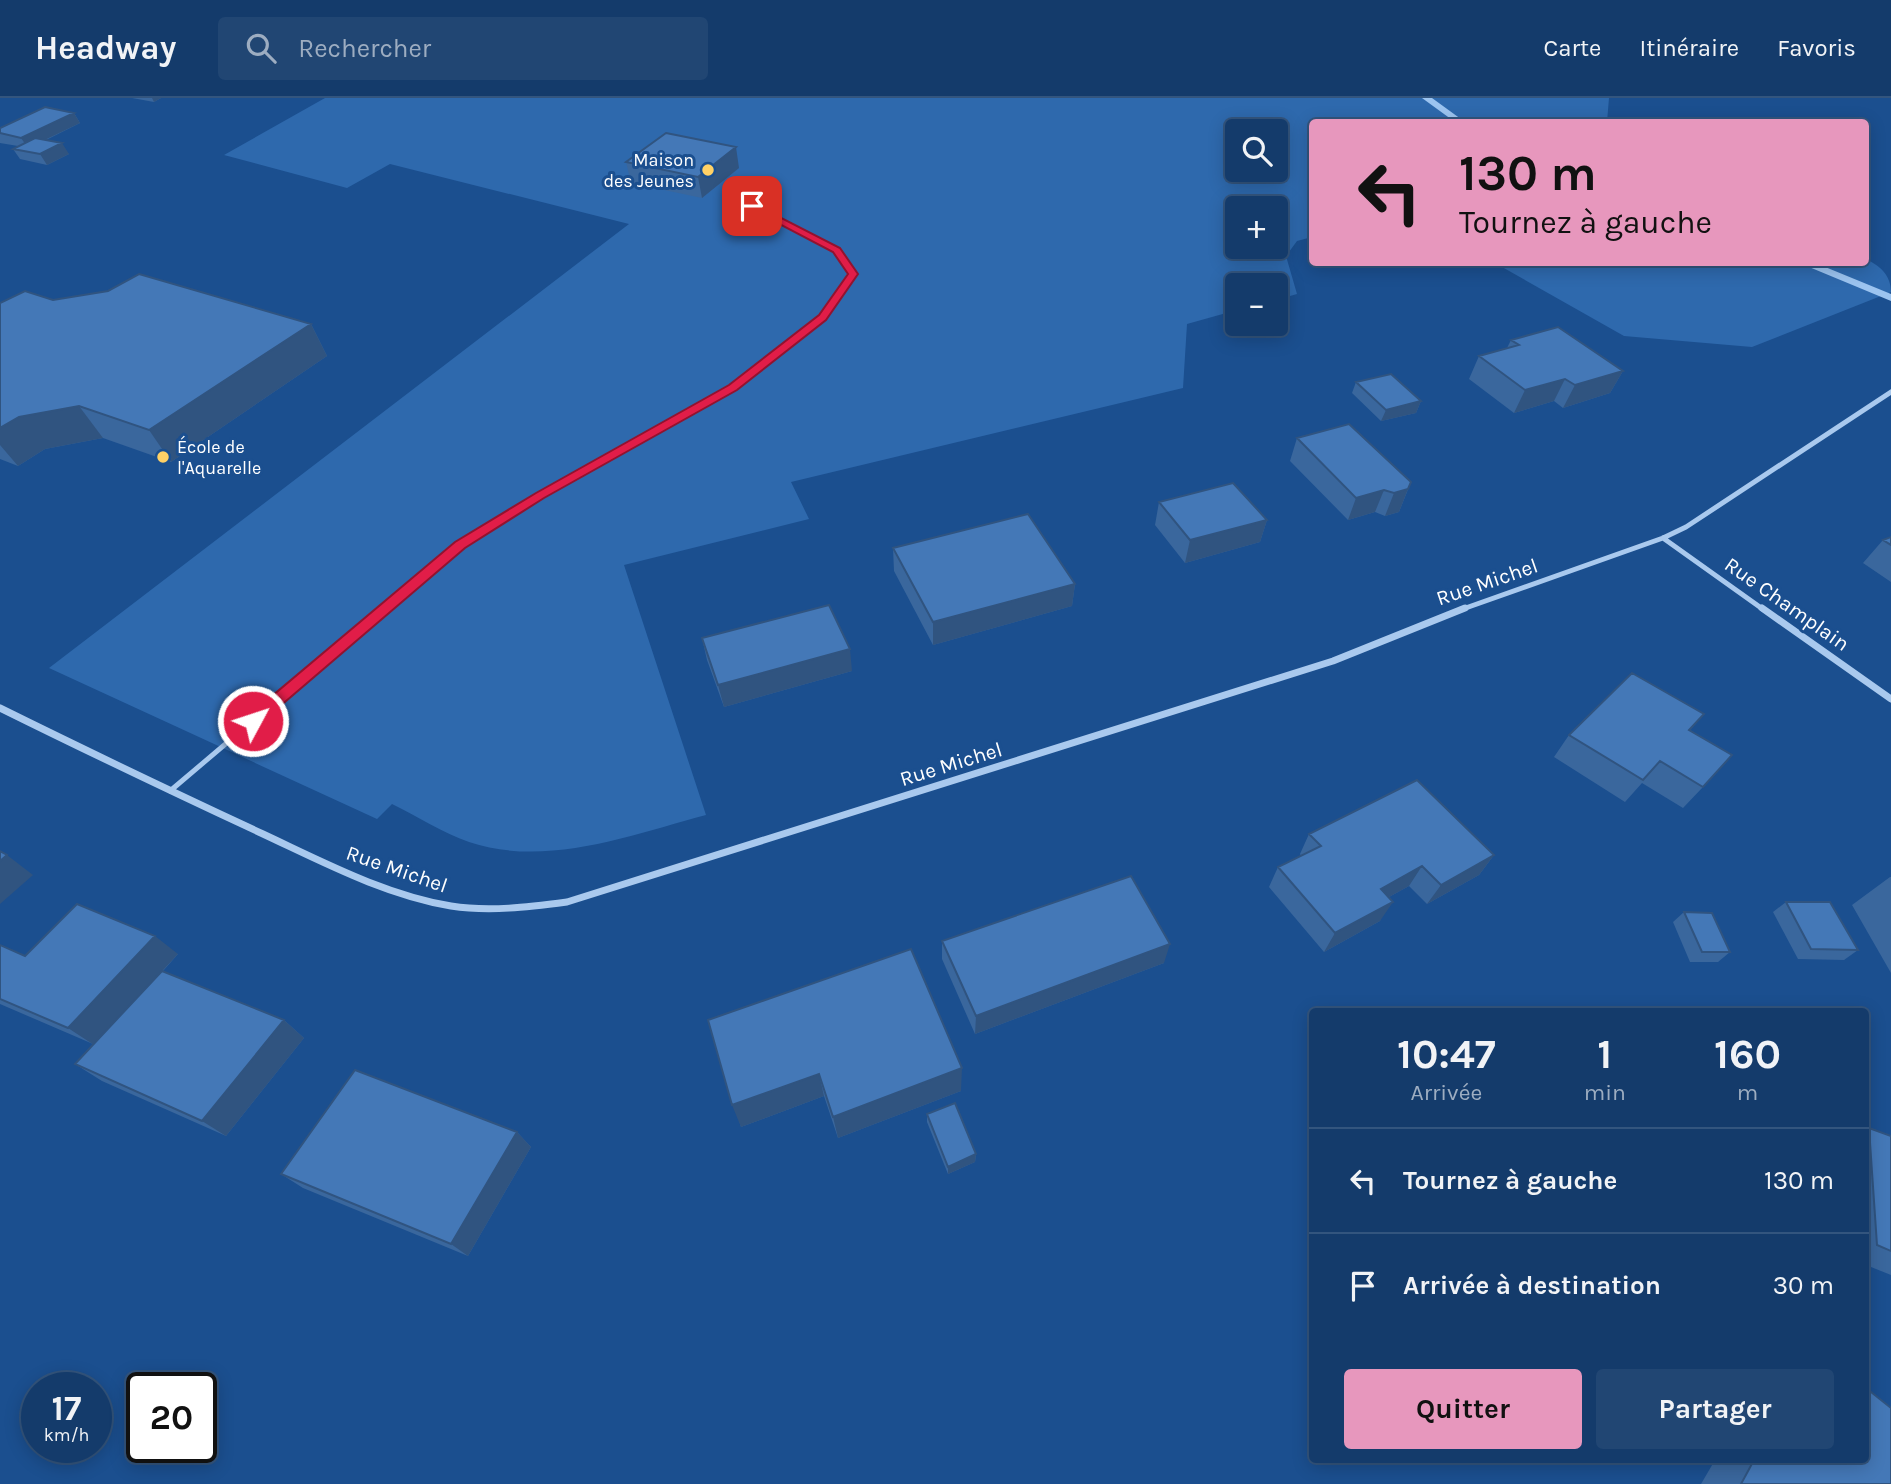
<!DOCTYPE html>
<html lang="fr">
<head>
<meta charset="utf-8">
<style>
  :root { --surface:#143b6b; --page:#214673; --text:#f1f3f6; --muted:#9dadc1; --line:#33557e; --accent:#e797bd }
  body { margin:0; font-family:Karla,sans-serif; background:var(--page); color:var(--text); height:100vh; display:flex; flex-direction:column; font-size:26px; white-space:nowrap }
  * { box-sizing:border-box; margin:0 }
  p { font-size:23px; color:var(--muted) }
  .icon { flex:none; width:38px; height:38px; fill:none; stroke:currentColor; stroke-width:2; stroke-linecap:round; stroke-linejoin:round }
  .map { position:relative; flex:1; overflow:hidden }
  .panel { position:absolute; left:1309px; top:910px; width:560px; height:455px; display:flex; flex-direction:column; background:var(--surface); border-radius:7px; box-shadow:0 4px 18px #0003,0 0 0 2px var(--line) }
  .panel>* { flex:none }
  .guide { position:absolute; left:1309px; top:21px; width:560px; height:147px; border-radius:7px; box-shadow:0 4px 18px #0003,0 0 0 2px var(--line); background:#e797bd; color:#111; overflow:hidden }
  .controls { position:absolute; left:1225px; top:21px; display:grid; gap:14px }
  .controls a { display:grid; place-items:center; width:63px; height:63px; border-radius:7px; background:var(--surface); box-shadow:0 4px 18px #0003,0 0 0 2px var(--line); font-size:35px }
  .speed { position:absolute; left:21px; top:1274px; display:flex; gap:14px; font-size:35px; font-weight:700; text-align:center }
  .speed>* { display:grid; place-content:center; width:91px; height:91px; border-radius:50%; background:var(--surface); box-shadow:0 4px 18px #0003,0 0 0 2px var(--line); line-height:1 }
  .speed small { font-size:18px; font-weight:400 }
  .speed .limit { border:4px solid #111; border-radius:10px; background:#fff; color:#111 }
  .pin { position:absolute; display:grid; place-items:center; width:60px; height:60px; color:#fff; margin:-30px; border-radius:14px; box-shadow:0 4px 10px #0006 }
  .me { position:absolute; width:77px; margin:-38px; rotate:50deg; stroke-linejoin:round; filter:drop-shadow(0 0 5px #0008) }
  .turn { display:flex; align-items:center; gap:24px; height:147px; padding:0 35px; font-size:32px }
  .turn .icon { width:91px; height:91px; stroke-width:2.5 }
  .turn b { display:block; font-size:49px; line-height:60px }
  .eta { display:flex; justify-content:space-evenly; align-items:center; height:119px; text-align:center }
  .eta b { font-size:42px; font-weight:700; line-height:49px }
  .action { display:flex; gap:14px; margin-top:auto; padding:14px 35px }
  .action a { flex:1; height:80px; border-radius:7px; background:var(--accent); color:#111; font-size:28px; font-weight:700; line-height:80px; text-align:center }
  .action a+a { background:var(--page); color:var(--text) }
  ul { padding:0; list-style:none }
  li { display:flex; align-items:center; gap:21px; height:105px; padding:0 35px; border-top:2px solid var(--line) }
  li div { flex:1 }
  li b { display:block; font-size:26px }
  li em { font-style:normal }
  header { display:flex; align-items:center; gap:42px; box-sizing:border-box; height:98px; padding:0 35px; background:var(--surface); border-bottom:2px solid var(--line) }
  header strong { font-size:33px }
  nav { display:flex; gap:38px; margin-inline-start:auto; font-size:24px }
  .search { width:490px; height:63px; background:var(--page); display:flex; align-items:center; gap:18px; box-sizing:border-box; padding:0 24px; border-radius:7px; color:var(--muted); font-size:26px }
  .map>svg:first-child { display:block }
  .green { fill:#2e69ad; fill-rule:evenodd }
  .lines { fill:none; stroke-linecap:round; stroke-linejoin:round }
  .stream { fill:#9cc4f0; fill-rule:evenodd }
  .lane-far2 { stroke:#a9c9ee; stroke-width:2.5 }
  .lane-far1 { stroke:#a9c9ee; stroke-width:4.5 }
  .lane { stroke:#a9c9ee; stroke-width:5 }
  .street-far1 { stroke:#a9c9ee; stroke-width:5 }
  .street { stroke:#a9c9ee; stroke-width:7 }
  .wall { fill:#3a679d }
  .shaded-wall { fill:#305480 }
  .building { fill:#4478b7; stroke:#305480; stroke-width:2 }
  .route { fill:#e11d48; stroke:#92132f; stroke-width:2 }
  .poi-dot { fill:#ffd166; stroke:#1b4f8f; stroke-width:2.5 }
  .labels { text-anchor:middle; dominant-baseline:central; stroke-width:6; stroke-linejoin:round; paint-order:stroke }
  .far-poi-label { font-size:18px; fill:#fff; stroke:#1b4f8f; text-anchor:end }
  .street-label { font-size:21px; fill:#fff; stroke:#1b4f8f }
</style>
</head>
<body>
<header>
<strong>Headway</strong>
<div class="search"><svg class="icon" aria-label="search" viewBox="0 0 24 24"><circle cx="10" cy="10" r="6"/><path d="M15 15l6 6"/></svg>Rechercher</div>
<nav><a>Carte</a><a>Itinéraire</a><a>Favoris</a></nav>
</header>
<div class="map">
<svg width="1891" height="1386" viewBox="0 0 1891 1386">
  <rect width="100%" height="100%" fill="#1b4f8f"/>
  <!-- green -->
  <path class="green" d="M325,0H1609L1607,24H1312V139L1297,143L1286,158L1297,196L1276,202V187H1237V212L1187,226L1183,290L791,384L809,421L624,467L706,717C631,737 546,770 469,744C443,735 417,718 392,706L377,721L49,570L629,126L390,66L347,90L224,57ZM1237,33H1276V72H1237ZM1237,110H1276V149H1237Z
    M1866,161C1880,168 1891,177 1891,194L1752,249L1624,238L1495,165L1866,164Z"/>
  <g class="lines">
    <!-- stream -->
    <path class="stream" d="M1422,0H1432L1465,24H1455Z
      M1797,164H1813L1891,196V203Z"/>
    <!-- lane-far2 -->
    <path class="lane-far2" d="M752,108L837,152L853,176L820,222"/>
    <!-- lane-far1 -->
    <path class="lane-far1" d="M384,512L460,447L540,397L733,290L823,220"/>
    <!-- lane -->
    <path class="lane" d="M170,693L386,510"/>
    <!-- street-far1 -->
    <path class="street-far1" d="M1663,440L1764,512
      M1460,512L1663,440L1686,429L1891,294"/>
    <!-- street -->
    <path class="street" d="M1762,510L1891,601
      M0,610C87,653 175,695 263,736C323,764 385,797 451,808C489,814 529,809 567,804L1333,563L1465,510"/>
  </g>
  <!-- wall -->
  <path class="wall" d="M132,0H161L154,4Z
    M74,15L80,25L46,42L69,56L47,67L20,61L13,51L18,48L0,45V30Z
    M626,64L739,70L702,100L631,85Z
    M53,202L311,226L327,258L171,364L103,340L45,351L18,368L0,361V205Z
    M1511,242L1623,273L1610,295L1563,310L1554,303L1514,315L1469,281L1479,258L1507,250Z
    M1356,284L1421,303L1416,315L1381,323L1352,295Z
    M1297,340L1411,384L1399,414L1385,418L1375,414L1348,422L1290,363Z
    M1159,404L1267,422L1260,444L1185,465L1155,427Z
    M1891,439V484L1863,465L1883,442Z
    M893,450L1075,486L1072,508L933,547L894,473Z
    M702,540L852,573L724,609L707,562Z
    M1704,616L1690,632L1703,689L1683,710L1642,685L1625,704L1554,659L1569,637Z
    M1309,736L1494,757L1479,777L1427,806L1409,788L1389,799L1380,823L1324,854L1269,789L1278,769L1301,758L1300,756Z
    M1890,779H1891V875L1852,807Z
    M1786,804L1858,852L1844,862L1798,861L1773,814Z
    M1684,814L1730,854L1718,864H1690L1673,824Z
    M942,843L1164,865L975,936L942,861Z
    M0,847L25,858L178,856L163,873L284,922L304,940L226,1038L102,983L75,966L93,946L0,906Z
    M708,922L961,993L838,1040L824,998L741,1029Z
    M927,1016L976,1056L975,1064L948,1076L927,1024Z
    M1869,1030L1891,1038V1177L1866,1167V1031Z
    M517,1034L531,1049L468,1158L303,1090L281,1076Z
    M1715,1362H1866L1891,1386H1701Z"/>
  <!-- shaded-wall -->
  <path class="shaded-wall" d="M152,0H161L154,4Z
    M74,15L80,25L28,50L21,40Z
    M62,45L69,56L47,67L40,56Z
    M736,49L739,70L702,100L698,79Z
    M311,226L327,258L171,364L149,332Z
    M1623,273L1610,295L1563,310L1575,287Z
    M1565,281L1554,303L1514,315L1525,292Z
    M1421,303L1416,315L1381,323L1386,312Z
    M79,308L103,340L45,351L18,368L0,347V330L19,319Z
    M1408,391L1399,414L1385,418L1394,395Z
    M1384,392L1375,414L1348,422L1356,400Z
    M1267,422L1260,444L1185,465L1190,442Z
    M1075,486L1072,508L933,547V524Z
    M850,551L852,573L724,609L718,587Z
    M7,757L33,777L0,806V763Z
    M1494,757L1479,777L1427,806L1441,787Z
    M1422,768L1409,788L1369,810L1381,791Z
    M1393,804L1380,823L1324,854L1335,835Z
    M155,838L178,856L94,947L68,930Z
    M1170,846L1164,865L975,936L976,918Z
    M284,922L304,940L226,1038L202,1023Z
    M962,970L961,993L838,1040L833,1019Z
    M819,976L824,998L741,1029L732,1007Z
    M517,1034L531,1049L468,1158L451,1146Z
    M976,1056L975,1064L948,1076V1069Z"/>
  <!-- building -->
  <path class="building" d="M45,9L74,15L21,40L0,35V30Z
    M666,35L736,49L698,79L626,64Z
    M35,40L62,45L40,56L13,51Z
    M139,176L311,226L149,332L79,308L19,319L0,330V205L25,193L53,202L108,193Z
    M1558,229L1623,273L1575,287L1565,281L1525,292L1479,258L1519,247L1511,242Z
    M1391,276L1421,303L1386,312L1356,284Z
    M1349,326L1411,384L1408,391L1394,395L1384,392L1356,400L1297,340Z
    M1233,385L1267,422L1190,442L1159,404Z
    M1028,416L1075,486L933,524L893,450Z
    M1891,439V447L1883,442Z
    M829,507L850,551L718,587L702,540Z
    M1632,575L1704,616L1689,632L1732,657L1703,689L1660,663L1643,682L1569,637Z
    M1417,682L1494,757L1441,787L1422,768L1381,791L1393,804L1335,835L1278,769L1321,748L1309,736Z
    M0,753L7,757L0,763Z
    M1131,778L1170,846L976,918L942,843Z
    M1786,804H1830L1858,852L1811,851Z
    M77,806L155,838L68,930L0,901V847L25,858Z
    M1684,814L1712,815L1730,854H1702Z
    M911,851L962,970L833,1019L819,976L732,1007L708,922Z
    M162,873L284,922L202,1023L75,966Z
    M355,972L517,1034L451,1146L281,1076Z
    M955,1005L976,1056L948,1069L927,1016Z
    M1869,1030L1891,1038V1153L1877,1147Z
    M1866,1290L1891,1310V1386H1741L1754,1362H1866Z"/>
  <!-- route -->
  <path class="route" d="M749,107H756L840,150L858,176L826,222L737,292L544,400L465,450L258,627H247L245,623L247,619L455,444L536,395L729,287L819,217L848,176L833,154L749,110Z"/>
  <!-- markers -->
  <g class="poi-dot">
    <circle cx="708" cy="72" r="7"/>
    <circle cx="163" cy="359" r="7"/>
  </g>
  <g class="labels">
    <!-- far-poi labels -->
    <g class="far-poi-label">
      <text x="694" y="62">Maison<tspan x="694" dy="21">des Jeunes</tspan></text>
      <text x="177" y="349" text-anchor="start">École de<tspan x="177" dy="21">l'Aquarelle</tspan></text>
    </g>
    <!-- street labels -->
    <g class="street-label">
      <text transform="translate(1487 484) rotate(-19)">Rue Michel</text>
      <text transform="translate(1787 506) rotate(35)">Rue Champlain</text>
      <text transform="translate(951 666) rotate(-17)">Rue Michel</text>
      <text transform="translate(397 771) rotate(19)">Rue Michel</text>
    </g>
  </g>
</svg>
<div class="controls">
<a><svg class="icon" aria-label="search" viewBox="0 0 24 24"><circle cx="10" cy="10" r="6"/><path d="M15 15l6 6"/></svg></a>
<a>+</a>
<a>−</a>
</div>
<div class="speed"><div>17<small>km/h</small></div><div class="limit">20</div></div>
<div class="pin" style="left:752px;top:108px;background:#d93025"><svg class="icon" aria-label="arrive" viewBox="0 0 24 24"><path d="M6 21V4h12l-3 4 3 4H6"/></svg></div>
<svg class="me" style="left:253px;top:623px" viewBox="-20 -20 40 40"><circle r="17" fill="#e11d48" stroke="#fff" stroke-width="3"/><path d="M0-11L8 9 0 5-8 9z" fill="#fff"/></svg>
<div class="guide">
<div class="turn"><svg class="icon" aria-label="left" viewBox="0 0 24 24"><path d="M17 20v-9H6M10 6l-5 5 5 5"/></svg><div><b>130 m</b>Tournez à gauche</div></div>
</div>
<section class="panel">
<div class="eta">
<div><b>10:47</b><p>Arrivée</p></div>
<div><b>1</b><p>min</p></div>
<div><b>160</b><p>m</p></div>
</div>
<ul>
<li><svg class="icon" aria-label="left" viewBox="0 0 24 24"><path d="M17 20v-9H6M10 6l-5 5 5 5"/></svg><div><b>Tournez à gauche</b></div><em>130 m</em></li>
<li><svg class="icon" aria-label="arrive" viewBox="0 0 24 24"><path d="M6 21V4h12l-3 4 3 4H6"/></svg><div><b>Arrivée à destination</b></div><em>30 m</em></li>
</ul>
<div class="action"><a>Quitter</a><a>Partager</a></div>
</section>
</div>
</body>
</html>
